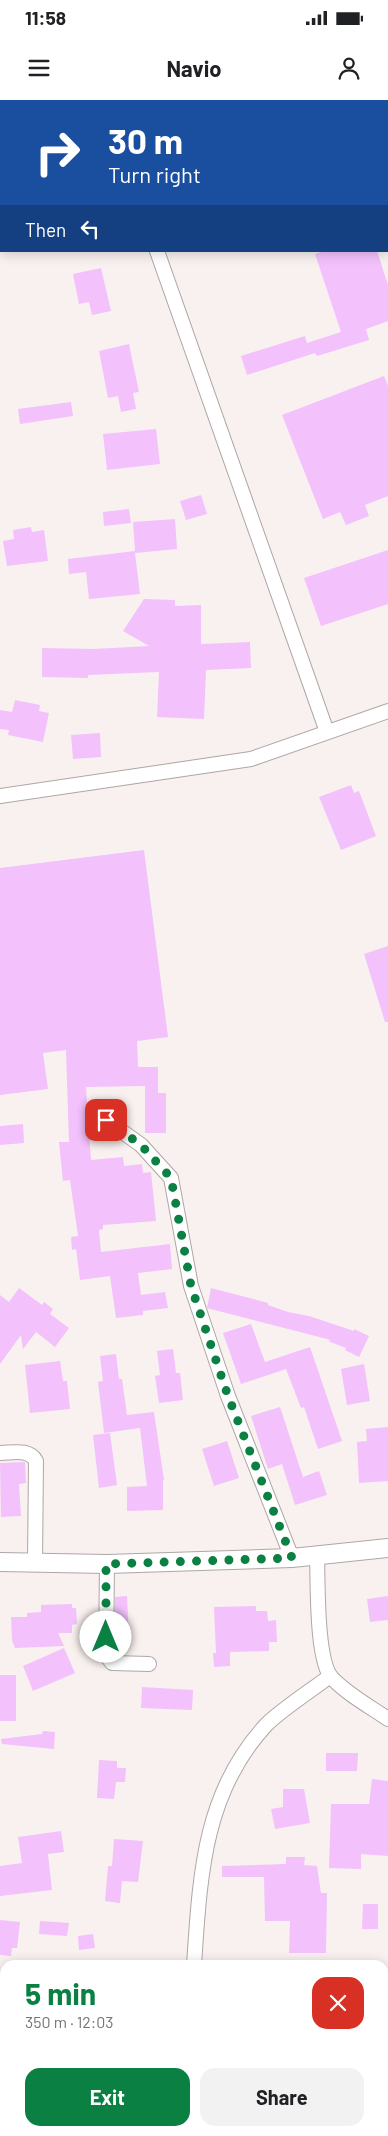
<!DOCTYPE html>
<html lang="en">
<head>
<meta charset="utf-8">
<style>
  :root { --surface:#fff; --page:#f2f2f2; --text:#202124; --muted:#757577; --accent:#0b8043 }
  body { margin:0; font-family:Barlow,sans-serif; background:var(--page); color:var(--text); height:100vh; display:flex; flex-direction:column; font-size:19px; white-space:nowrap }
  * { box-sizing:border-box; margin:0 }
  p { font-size:16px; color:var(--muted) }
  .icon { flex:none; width:28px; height:28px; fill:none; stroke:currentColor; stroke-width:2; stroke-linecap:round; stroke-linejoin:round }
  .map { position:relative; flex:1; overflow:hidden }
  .details { position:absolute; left:0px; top:1860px; width:389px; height:176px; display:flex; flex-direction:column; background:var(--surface); border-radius:15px 15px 0 0; box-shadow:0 2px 12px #0003 }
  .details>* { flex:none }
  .guide { position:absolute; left:0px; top:0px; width:389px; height:152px; box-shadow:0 2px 12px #0003; background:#1a4fa0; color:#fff; overflow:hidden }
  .pin { position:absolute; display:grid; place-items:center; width:42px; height:42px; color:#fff; margin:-21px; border-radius:10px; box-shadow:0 2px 8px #0006 }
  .me { position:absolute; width:55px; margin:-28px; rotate:0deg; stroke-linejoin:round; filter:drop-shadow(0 0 4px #0008) }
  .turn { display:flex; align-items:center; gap:18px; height:105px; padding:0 25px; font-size:22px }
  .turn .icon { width:65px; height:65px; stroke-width:2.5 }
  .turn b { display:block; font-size:35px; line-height:42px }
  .then { display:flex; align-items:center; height:48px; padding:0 25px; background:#0003; gap:10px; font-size:19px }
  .round { display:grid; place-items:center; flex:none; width:52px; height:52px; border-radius:15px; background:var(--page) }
  .overview { display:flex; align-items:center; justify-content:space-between; height:85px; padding:0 25px }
  h1 { font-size:30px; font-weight:700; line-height:38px; color:var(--accent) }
  .cta { display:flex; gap:10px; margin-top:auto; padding:10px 25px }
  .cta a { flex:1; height:58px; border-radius:15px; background:var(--accent); color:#fff; font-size:20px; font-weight:700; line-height:58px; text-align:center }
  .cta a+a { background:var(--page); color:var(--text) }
  .status { display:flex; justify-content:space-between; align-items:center; height:35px; padding:0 25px; background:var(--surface); direction:ltr }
  .status svg { height:14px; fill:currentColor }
  header { display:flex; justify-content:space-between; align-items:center; height:65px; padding:0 25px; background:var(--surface); font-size:22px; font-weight:700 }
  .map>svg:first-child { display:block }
  .building { fill:#f3c1fc }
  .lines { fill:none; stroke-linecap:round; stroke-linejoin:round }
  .minor-casing { stroke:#aea7a5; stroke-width:16 }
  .tertiary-casing { stroke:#aea7a5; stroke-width:20 }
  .minor { stroke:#fff; stroke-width:14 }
  .tertiary { stroke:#fff; stroke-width:18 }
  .route { stroke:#0b8043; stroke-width:9; stroke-dasharray:0 16.2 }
</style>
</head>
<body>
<div class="status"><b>11:58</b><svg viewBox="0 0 49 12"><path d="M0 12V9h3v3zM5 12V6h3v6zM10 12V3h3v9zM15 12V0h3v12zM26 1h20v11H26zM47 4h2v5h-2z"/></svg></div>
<header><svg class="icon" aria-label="menu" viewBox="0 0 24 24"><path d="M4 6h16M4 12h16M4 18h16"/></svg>Navio<svg class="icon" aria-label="person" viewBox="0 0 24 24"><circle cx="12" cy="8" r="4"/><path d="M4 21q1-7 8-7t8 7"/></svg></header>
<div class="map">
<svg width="388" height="2036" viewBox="0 0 388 2036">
  <rect width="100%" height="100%" fill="#f9f1ef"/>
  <!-- building -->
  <path class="building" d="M325,151H377L388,185V221L366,229L369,240L317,256L315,253L247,275L241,256L305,236L307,243L341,232L315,154Z
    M101,168L111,211L92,215L89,202L79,204L73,174Z
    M129,244L139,292L133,293L136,309L121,312L118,296L108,298L99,251Z
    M384,276L388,286V396L365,405L369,416L346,425L340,412L323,419L282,315Z
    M71,302L73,316L20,324L18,309Z
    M156,329L160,364L107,370L103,334Z
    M201,395L207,414L186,420L180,401Z
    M129,409L131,423L104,426L103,412Z
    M175,419L177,449L135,453L140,494L89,499L86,472L69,474L68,459L135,451L133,422Z
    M31,427L32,432L44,430L48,461L7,466L3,441L14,439L13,430Z
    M388,450V504L321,526L304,478Z
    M144,499L175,500V506L201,505V544L250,542L251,568L206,570L204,619L157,617L159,572L88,575V578L42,577V548L94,549L149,546L123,531Z
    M15,600L40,605L39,611L49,613L43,642L8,635L9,630L0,629V610L12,612Z
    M100,633L101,657L73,659L71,635Z
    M351,685L354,693L359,691L376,736L341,750L319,697Z
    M144,750L168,937L137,941L138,967H158V993H166V1033H145V986L86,987L91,1060L123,1057L124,1066L142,1064L143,1073L151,1072L156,1121L103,1125V1129L99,1130L101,1152L170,1144L172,1169L138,1173L141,1195L165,1192L168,1208L143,1211V1215L116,1218L110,1176L80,1180L76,1149L72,1150L71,1137L78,1136L70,1080L63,1081L59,1042H69L66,950L43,953L48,989L0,995V768Z
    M388,846V922H385L364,854Z
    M23,1024L24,1043L0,1045V1026Z
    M19,1188L42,1205L44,1202L53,1209L50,1214L69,1228L55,1247L36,1232L23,1249L21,1235L0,1264V1195L9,1202Z
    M211,1188L268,1203V1205L288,1212L309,1216L354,1231V1229L369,1236L359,1257L345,1250L346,1248L328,1241L331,1240L207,1208Z
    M251,1224L265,1262L310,1247L342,1341L318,1349L304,1307L301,1308L286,1269L241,1284L223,1233Z
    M173,1249L176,1273H180L183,1300L159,1303L155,1276L160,1275L157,1251Z
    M116,1254L119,1279H122L127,1315L154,1312L164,1380H163V1410L127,1411V1387L147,1386L140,1328L104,1333L98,1282L103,1281L100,1256Z
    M60,1261L63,1281H67L70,1309L30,1313L25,1265Z
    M364,1264L370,1301L347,1305L341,1269Z
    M280,1307L303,1377L319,1371L327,1395L295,1405L282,1364L268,1369L251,1316Z
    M388,1327V1381L359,1383L357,1342L367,1341L366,1329Z
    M110,1333L117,1385L99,1388L93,1335Z
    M227,1341L239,1378L214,1386L202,1349Z
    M25,1362L26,1383L19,1384L21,1416L1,1417L0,1363Z
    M127,1496L129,1536L115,1537V1497Z
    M388,1496V1520L370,1522L367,1499Z
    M72,1504V1508H76L77,1524L72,1525V1533H58L64,1546L15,1548L12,1540L11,1517H27V1513L41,1512V1505Z
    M256,1506V1511H267L268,1521L276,1520L277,1542H269V1551L230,1552V1566L214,1567L213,1553H216L214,1507Z
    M64,1548L75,1573L33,1591L23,1566Z
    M0,1575H16V1621H0Z
    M142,1587L193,1590L192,1610L141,1608Z
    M43,1631L55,1632L54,1649L2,1644L1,1639L42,1634Z
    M326,1653H358L357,1671H326Z
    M99,1660L117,1661V1668H126L125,1682H116L114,1699L97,1698Z
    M372,1679L388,1681V1756L361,1754V1769L329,1768L331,1704H369Z
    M283,1689H304L310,1723L275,1729L271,1709L283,1707Z
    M61,1731L64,1752L48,1754L52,1790L0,1796V1766L22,1763L18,1737Z
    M114,1739L143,1741L138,1782L122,1781L120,1803L105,1801L108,1766H112Z
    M286,1757H305L304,1765L317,1766L321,1793H327L326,1853H289L290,1821H265L264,1777H222V1766L286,1764Z
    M363,1804H378V1829H362Z
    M0,1820L20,1822L17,1848H12L11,1856L0,1855Z
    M40,1821L69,1823L67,1836L39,1834Z
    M93,1834L95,1848L79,1850L78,1836Z"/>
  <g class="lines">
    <defs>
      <path id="minor" d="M104,0V1
        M157,151L327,632
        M0,696L251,659L388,611
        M106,1020L141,1045L171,1078L191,1186L228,1296L292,1458
        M0,1353C12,1353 29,1348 36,1361L35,1463
        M317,1456C318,1482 316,1561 332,1578C347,1594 369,1606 388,1619
        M107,1464L106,1555L112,1563L149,1564
        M194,1865C200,1777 203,1693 266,1625C282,1609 312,1590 330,1576
        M183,2036V2031"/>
      <path id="tertiary" d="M0,1462L107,1464L292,1458L388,1448"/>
    </defs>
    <!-- minor casing -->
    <use href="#minor" class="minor-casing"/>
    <!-- tertiary casing -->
    <use href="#tertiary" class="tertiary-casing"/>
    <!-- minor -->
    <use href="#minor" class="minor"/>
    <!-- tertiary -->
    <use href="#tertiary" class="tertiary"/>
  </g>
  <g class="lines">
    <!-- route -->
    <path class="route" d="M106,1020L141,1045L171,1078L191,1186L228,1296L292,1458L106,1464V1537"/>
  </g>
</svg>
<div class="pin" style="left:106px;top:1020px;background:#d93025"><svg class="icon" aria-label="arrive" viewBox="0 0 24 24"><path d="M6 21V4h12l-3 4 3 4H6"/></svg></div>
<svg class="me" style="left:106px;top:1537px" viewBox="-20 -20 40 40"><circle r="19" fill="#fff"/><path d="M0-13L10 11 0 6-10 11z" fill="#0b8043"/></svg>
<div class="guide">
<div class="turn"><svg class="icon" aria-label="right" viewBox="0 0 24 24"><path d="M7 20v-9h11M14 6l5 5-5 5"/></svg><div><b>30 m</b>Turn right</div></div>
<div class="then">Then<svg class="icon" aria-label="left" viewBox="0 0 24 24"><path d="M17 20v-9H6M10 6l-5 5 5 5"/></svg></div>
</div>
<section class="details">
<div class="overview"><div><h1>5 min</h1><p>350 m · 12:03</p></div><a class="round" style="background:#d93025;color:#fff"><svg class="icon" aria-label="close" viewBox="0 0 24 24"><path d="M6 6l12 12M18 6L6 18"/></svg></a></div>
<div class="cta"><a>Exit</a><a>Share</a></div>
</section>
</div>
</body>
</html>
